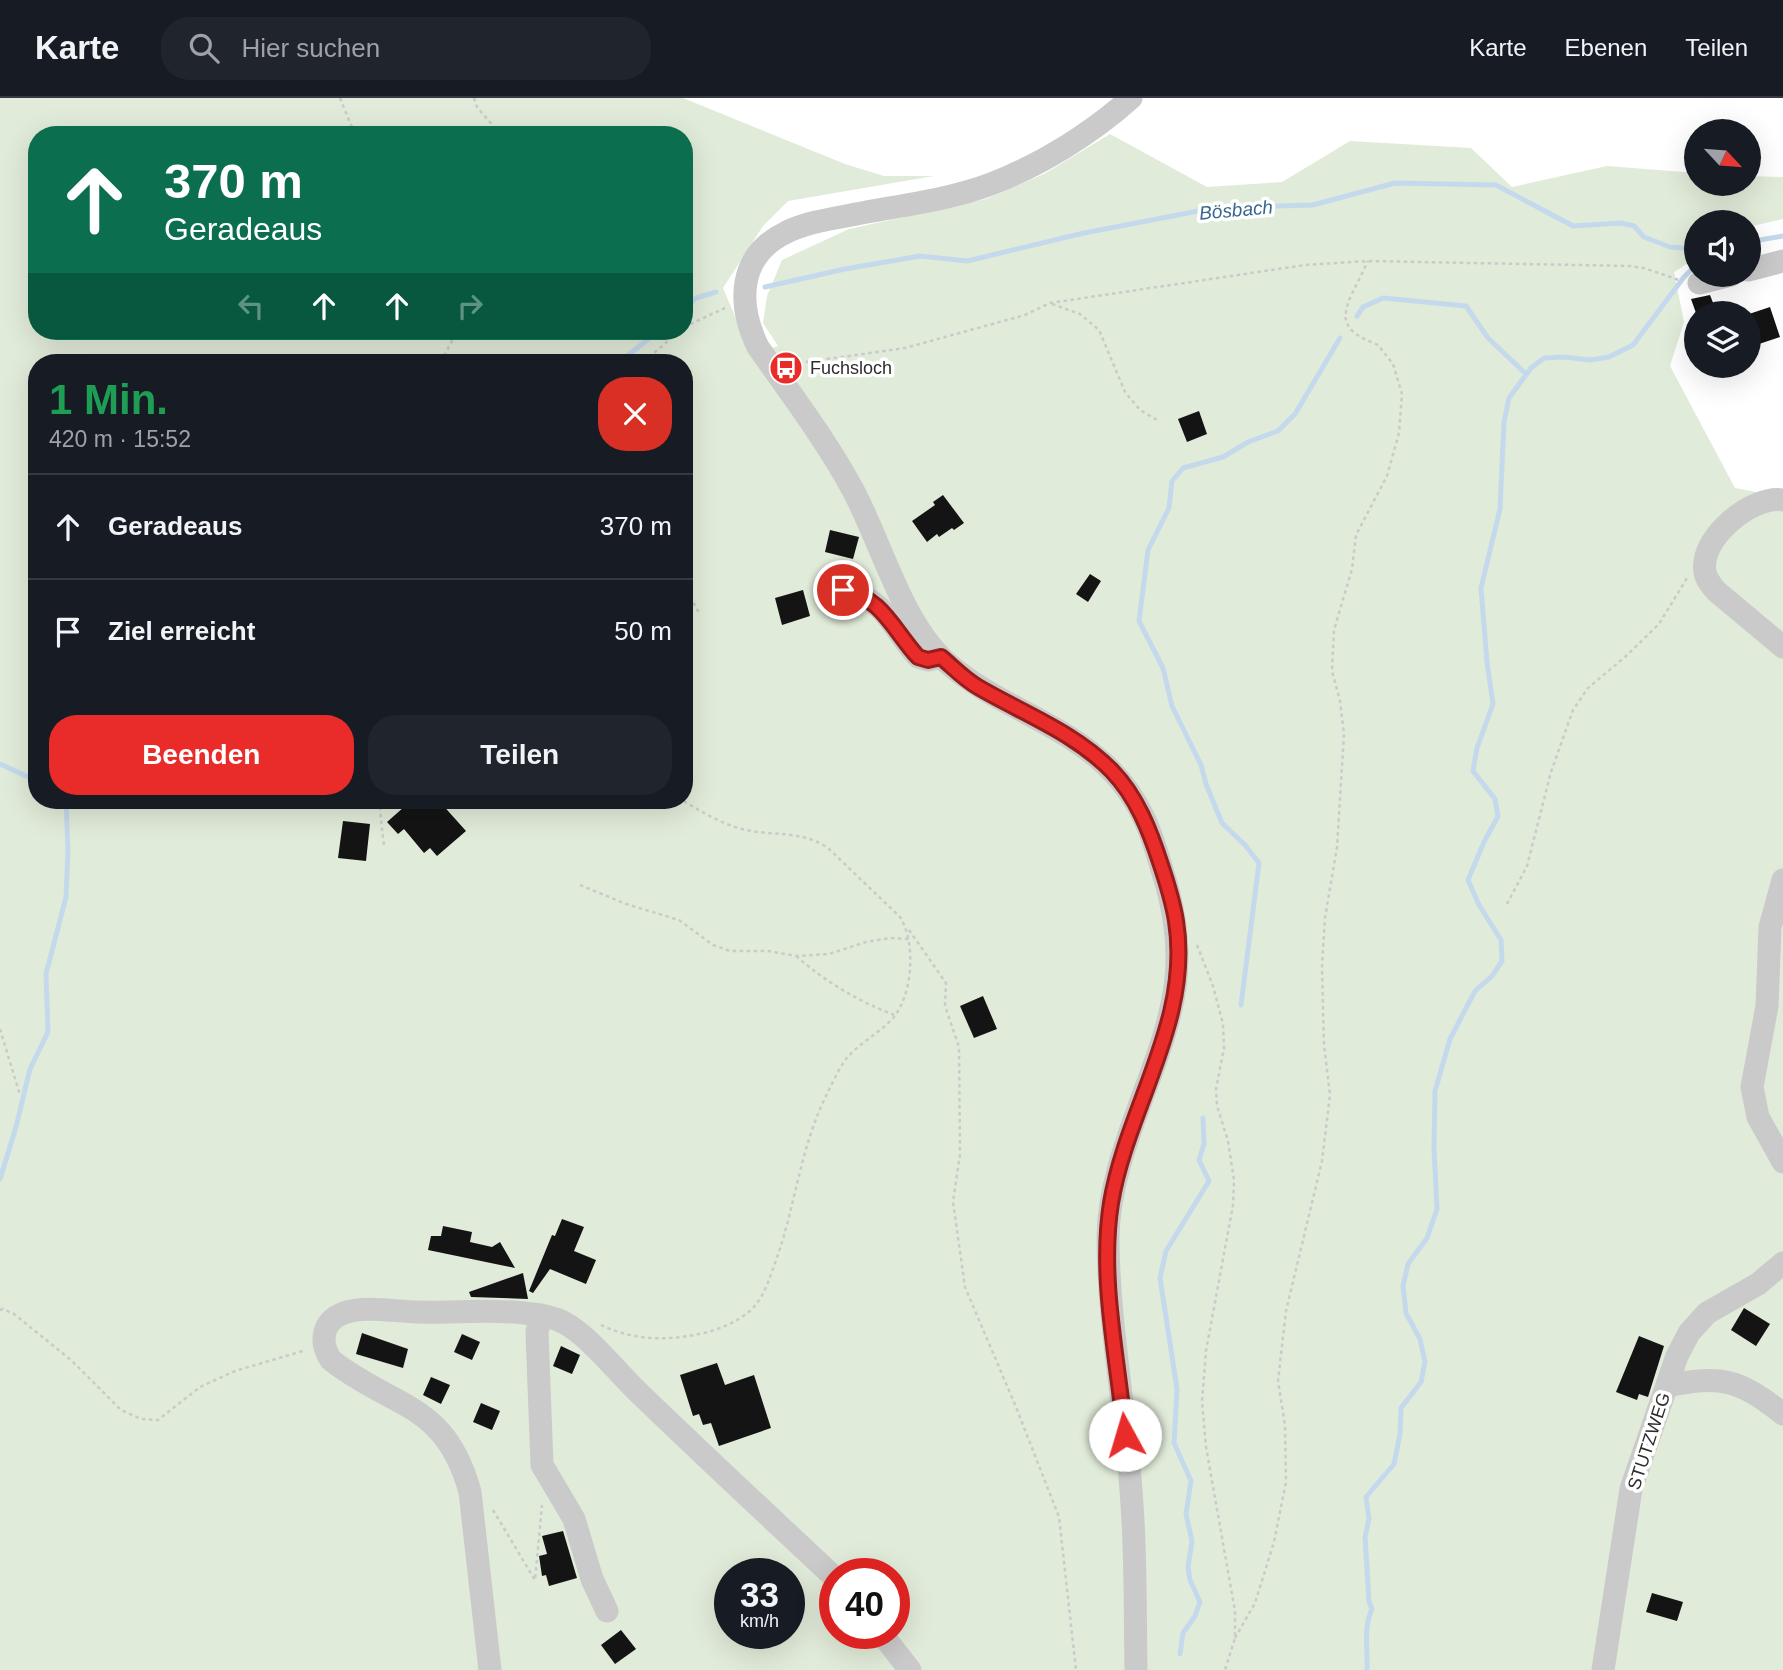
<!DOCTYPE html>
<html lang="de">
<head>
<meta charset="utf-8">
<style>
  :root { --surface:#171b24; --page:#20242c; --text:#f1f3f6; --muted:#9ea1a6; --line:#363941; --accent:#e92c29 }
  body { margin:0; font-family:Arial,sans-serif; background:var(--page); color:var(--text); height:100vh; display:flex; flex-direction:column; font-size:26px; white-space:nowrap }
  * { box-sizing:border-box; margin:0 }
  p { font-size:23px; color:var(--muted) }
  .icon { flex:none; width:38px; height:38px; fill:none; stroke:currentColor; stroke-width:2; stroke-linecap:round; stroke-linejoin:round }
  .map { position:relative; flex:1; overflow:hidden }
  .side { position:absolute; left:28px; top:256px; width:665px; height:455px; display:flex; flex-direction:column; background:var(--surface); border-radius:28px; box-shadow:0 7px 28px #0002 }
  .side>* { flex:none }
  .top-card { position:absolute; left:28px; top:28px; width:665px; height:214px; border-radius:28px; box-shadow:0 7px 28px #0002; background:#0b6e4f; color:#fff; overflow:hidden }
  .needle { width:46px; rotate:116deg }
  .fabs { position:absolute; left:1684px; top:21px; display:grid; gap:14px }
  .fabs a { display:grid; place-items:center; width:77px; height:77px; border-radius:50%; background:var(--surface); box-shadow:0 7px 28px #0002; font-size:35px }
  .speed { position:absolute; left:714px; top:1460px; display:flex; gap:14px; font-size:35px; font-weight:700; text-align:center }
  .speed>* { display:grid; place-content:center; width:91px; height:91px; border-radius:50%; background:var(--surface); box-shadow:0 7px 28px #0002; line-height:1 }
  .speed small { font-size:18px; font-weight:400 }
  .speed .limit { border:10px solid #d22; background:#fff; color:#111 }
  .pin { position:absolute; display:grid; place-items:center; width:60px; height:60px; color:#fff; margin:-30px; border:4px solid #fff; border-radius:50%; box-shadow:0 2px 7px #0007 }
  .me { position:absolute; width:77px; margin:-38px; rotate:354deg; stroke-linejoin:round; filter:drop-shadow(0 0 5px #0008) }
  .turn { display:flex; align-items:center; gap:24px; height:147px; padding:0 21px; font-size:32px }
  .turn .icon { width:91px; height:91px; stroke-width:2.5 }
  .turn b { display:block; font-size:49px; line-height:60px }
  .lanes { display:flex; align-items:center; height:66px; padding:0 21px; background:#0003; justify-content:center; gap:35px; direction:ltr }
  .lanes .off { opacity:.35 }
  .round { display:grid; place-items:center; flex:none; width:74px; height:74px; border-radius:28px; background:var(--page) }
  .summary { display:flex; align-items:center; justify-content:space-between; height:119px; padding:0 21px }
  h1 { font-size:42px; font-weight:600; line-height:52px; color:#1e9e55 }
  .cta { display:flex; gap:14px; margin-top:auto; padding:14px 21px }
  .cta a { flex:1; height:80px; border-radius:28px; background:var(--accent); color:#fff; font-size:28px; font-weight:600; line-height:80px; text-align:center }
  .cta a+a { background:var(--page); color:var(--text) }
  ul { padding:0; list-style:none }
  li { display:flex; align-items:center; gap:21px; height:105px; padding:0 21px; border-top:2px solid var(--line) }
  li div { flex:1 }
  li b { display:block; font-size:26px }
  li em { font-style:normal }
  header { display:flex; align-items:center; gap:42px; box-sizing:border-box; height:98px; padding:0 35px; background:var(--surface); border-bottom:2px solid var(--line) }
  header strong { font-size:33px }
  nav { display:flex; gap:38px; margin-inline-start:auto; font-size:24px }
  .search { width:490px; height:63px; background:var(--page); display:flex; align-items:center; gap:18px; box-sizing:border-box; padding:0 24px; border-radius:28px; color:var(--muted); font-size:26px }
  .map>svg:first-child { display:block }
  .green { fill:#e1ebd9; fill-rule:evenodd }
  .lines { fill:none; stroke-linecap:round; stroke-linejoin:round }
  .stream { stroke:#c5d9ec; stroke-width:5 }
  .building { fill:#141414 }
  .path { stroke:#cacaca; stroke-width:2.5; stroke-dasharray:3.5 3.5; stroke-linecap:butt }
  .minor { stroke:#cacaca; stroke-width:23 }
  .route-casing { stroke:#971d1b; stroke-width:18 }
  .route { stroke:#e92c29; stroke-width:12 }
  .labels { text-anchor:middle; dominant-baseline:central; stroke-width:7; stroke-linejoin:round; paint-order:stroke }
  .poi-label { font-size:18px; fill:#2d2d2d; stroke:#fff; text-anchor:start }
  .street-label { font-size:18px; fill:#2d2d2d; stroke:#fff }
  .water-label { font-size:19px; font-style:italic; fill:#396790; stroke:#fff }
</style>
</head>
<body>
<header>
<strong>Karte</strong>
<div class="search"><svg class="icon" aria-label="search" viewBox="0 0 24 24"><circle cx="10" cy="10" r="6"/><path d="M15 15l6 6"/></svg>Hier suchen</div>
<nav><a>Karte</a><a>Ebenen</a><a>Teilen</a></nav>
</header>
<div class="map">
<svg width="1783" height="1572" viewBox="0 0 1783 1572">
  <rect width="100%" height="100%" fill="#fff"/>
  <!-- green -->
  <path class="green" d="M0,0H683L845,66L884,78H934L788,103L763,128L723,190L751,256L778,248L763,225L767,198L782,162L849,131L986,101L1044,76L1110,36L1207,89L1282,84L1350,43L1471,50L1512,89L1607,68L1696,75V86H1748V78L1783,79V121L1748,129V124H1696V160L1674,174L1684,224L1670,268L1735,390L1783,399V1572H0ZM37,37H684V233H37ZM37,264H684V702H37ZM730,1475H789V1535H730ZM835,1475H894V1535H835Z"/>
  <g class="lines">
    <!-- stream -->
    <path class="stream" d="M1748,144L1783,138
      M765,189L845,171L920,158L967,163L1084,135L1214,110L1313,107L1395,85L1496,87L1573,128L1621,125L1634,128L1644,139L1670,149L1696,151
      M684,211L696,200L716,194
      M1357,218L1363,209L1383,200L1466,208L1488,240L1526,276
      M619,264L659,233
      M0,666L37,683
      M1241,907L1259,765L1245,747L1222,725L1206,686L1201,667L1172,608L1163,570L1139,523L1148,452L1169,410L1172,383L1183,370L1223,359L1248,344L1278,333L1295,316L1340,240
      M0,1081L16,1029L30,971L48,934L46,876L66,799L68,752L66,702
      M1180,1556L1183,1535L1195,1518L1200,1504L1190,1482L1188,1469L1192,1443L1186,1416L1191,1383L1174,1345L1177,1291L1160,1180L1166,1153L1209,1083L1199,1062L1204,1046L1203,1020
      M1367,1572C1368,1551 1363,1530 1372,1511L1369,1504L1365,1439L1369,1421L1366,1399L1394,1366L1400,1336L1401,1310L1421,1284L1425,1264L1420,1241L1406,1215L1403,1188L1408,1166L1427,1140L1437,1111L1434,1050L1435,993L1450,941L1475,893L1492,878L1502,863L1501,842L1479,807L1468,782L1484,744L1498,718L1495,701L1473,673L1477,650L1493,606L1487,564L1481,490L1500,411L1504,324L1509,300L1531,270L1544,260L1565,259L1590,262L1609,259L1633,247L1684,179L1696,167"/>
  </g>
  <!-- building -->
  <path class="building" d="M1710,197L1717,215H1696L1691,201Z
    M1770,209L1780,239L1759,246L1749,216Z
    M1199,313L1207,336L1187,344L1178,321Z
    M943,397L964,425L954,432L952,430L939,439L937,436L927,444L912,423L935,407L933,404Z
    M830,432L859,439L853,461L825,454Z
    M1090,476L1101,483L1088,504L1076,496Z
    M803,492L810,518L782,527L775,500Z
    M412,702H427L433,710L440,704L466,733L437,758L430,750L424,755L404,731L398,736L387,724Z
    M343,723L370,726L366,763L338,760Z
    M983,898L997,931L974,940L960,908Z
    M562,1121L584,1129L574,1153L596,1162L586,1186L550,1171L533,1195L529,1193L552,1137L555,1138Z
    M443,1128L472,1134L470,1144L492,1149L500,1144L515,1170L428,1152L431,1138H441Z
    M523,1175L528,1201L471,1199L469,1194Z
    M1744,1210L1770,1226L1756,1248L1731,1232Z
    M362,1235L408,1251L403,1270L356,1256Z
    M462,1236L480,1244L472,1262L454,1254Z
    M1639,1238L1664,1248L1648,1299L1639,1296L1637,1302L1616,1294Z
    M561,1248L580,1257L572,1276L553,1268Z
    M717,1265L725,1287L754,1277L771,1330L719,1348L711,1325L703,1327L699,1316L693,1318L680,1277Z
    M431,1279L450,1287L441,1306L423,1297Z
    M481,1305L500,1313L492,1332L473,1324Z
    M563,1433L577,1480L549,1488L546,1477L542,1478L539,1458L547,1456L542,1438Z
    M1652,1495L1683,1504L1677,1523L1646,1514Z
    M621,1532L636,1551L615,1566L601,1547Z"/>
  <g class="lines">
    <!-- path -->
    <path class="path" d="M340,0L351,27L358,37
      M474,0L477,9L501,37
      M1052,206L1080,216L1099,232L1125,294L1140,312L1157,322
      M684,229L725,210
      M441,264L457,233
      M644,264L679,233
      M792,266L905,250L1025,217L1050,205L1305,167L1368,163L1630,168L1644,170L1679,182
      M684,486L699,515
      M383,702L380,713L384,748
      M580,787L626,806L679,822L713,847L730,853H768L796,858L829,856L866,844L890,840L909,841
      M1507,806L1527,768L1551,674L1573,612L1588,590L1625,559L1659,526L1687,480
      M909,832L946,885L945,908L959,949L960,1056L953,1104L965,1189L1016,1309L1059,1419L1076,1572
      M1197,847L1213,888L1223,926L1224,950L1216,991L1217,1008L1228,1043L1234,1082L1233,1107L1206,1253L1202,1303L1206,1349L1235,1513V1540L1225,1572
      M796,858C826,884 856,902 894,917
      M0,931L20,997
      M0,1212L3,1211L14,1216L71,1262L121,1312L141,1321L158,1322L200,1289L235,1273L306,1252
      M601,1227C628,1240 658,1243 688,1238C710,1235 734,1227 751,1212C764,1199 769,1182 775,1165C795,1111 800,1050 826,998C832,986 838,972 846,961C859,945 880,935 894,919C913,895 916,844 900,819L828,750C799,731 774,739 742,731C722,726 700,713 682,702
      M493,1412L535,1482L542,1407
      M1235,1540L1255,1505L1274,1444L1286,1384L1285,1327L1278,1283L1286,1213L1322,1063L1330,997L1324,947L1322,869L1325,820L1337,749L1344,636L1340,603L1332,573L1334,532L1352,471L1356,437L1387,378L1399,335L1402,296L1393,266L1378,247L1360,239L1349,230L1345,219L1348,204L1368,163"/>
    <!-- minor -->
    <path class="minor" d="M1131,0C1092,35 1041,67 991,86C946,103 894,108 846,118C826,122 804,125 785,135C738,158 737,206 758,249C791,296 826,342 853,392C881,444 902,525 945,563C1011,621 1101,631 1143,718C1152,736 1157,755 1163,775C1191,864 1174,915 1142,1000C1126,1044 1109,1090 1108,1138C1108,1228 1127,1317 1132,1407C1136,1462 1135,1517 1136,1572
      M1748,172L1783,163
      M1699,185L1731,177
      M1783,402C1752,397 1699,440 1705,474C1706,481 1711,487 1716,493L1783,549
      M828,491C884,493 887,524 918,559L928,562L941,559
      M1783,782L1770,829L1767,908L1752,989L1758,1019L1783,1064
      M541,1217L537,1234L542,1367L574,1421L592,1481L607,1513
      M1667,1288C1721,1277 1739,1281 1783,1316
      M881,1535L910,1572
      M490,1572L470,1394C445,1303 393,1311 331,1262C319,1244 322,1223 344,1215C366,1207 395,1214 418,1214C453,1215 489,1211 524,1215C538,1216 552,1218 565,1225C591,1240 616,1273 638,1294C703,1357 769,1418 835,1480
      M1603,1572L1631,1391L1677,1258L1689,1235L1707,1215L1758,1186L1783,1165"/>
  </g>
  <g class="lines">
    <defs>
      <path id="route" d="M843,492C882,499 894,533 918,559L928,562L941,559C953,569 964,581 978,589C1024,616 1074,634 1112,673C1137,699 1150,733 1161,767C1167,785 1173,804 1176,823C1192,923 1127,1009 1111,1105C1099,1181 1118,1261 1125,1337"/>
    </defs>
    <!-- route casing -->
    <use href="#route" class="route-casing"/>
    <!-- route -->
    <use href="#route" class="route"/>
  </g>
  <!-- icons -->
  <defs>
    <symbol id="bus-disc" viewBox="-11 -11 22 22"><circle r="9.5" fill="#e92c29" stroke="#fff"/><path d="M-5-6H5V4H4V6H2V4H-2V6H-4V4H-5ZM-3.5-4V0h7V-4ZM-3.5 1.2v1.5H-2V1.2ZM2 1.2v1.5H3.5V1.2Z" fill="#fff"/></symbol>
  </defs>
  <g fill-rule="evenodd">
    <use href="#bus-disc" x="767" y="251" width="38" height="38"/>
  </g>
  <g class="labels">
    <!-- poi labels -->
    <g class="poi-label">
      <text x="810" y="270">Fuchsloch</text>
    </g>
    <!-- street labels -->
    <g class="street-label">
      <text transform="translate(1649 1343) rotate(-72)">STUTZWEG</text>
    </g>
    <!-- water labels -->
    <g class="water-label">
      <text transform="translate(1236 112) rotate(-5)">Bösbach</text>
    </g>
  </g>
</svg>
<div class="fabs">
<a><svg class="needle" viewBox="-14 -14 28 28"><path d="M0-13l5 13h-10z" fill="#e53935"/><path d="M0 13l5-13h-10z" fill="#9ea1a6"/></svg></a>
<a><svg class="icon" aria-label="sound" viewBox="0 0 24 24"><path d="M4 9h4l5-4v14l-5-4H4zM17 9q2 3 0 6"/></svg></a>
<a><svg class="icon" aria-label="layers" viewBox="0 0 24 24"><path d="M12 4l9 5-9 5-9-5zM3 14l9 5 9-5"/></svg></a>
</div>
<div class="speed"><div>33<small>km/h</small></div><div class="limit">40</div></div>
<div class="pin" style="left:843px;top:492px;background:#d93025"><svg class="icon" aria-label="arrive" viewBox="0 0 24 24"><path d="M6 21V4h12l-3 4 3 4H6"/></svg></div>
<svg class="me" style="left:1125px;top:1337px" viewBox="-20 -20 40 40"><circle r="19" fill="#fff"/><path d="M0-13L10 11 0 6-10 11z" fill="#e92c29"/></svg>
<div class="top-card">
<div class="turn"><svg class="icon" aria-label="ahead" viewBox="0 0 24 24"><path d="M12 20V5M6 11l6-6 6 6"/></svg><div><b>370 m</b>Geradeaus</div></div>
<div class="lanes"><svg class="icon off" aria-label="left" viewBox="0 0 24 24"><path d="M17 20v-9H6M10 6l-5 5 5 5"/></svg><svg class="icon" aria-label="ahead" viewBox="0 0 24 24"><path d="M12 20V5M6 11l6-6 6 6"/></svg><svg class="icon" aria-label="ahead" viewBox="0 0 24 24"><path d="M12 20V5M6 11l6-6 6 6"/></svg><svg class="icon off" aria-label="right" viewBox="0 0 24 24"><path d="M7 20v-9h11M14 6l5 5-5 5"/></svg></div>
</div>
<section class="side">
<div class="summary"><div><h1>1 Min.</h1><p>420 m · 15:52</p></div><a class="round" style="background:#d93025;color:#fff"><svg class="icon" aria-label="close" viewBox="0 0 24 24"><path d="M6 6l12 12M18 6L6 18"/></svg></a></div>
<ul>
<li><svg class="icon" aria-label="ahead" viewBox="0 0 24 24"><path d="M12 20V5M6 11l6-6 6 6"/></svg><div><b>Geradeaus</b></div><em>370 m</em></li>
<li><svg class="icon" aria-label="arrive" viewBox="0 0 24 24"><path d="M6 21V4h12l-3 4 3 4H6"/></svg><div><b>Ziel erreicht</b></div><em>50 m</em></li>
</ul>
<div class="cta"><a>Beenden</a><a>Teilen</a></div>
</section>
</div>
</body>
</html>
